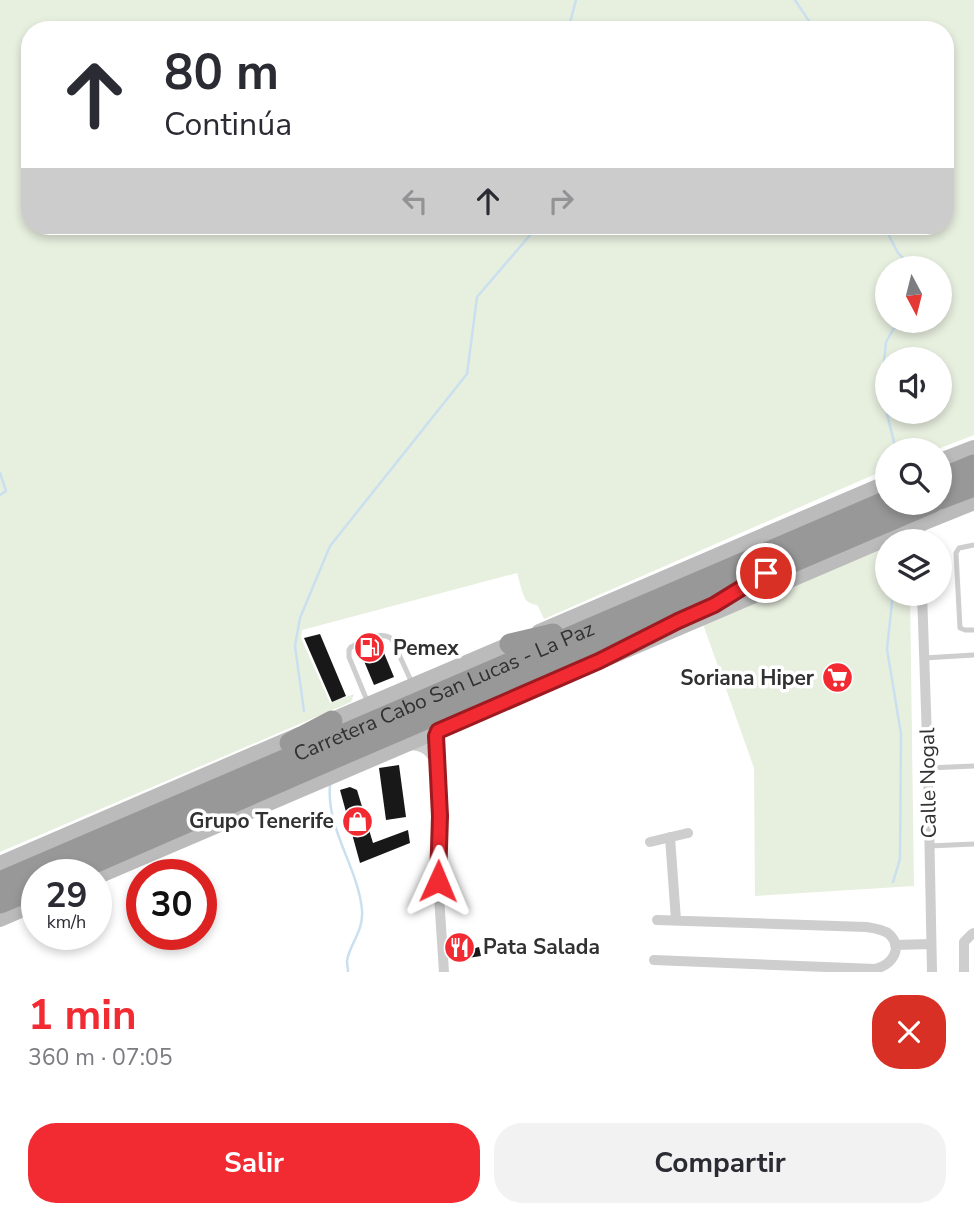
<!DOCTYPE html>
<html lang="es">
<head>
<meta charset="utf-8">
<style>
  :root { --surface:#fff; --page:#f2f2f3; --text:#2b2b33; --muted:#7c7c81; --accent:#f22a32 }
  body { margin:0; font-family:"Nunito Sans",sans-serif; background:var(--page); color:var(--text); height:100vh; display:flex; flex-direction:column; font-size:26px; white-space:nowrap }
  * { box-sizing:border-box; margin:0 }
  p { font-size:23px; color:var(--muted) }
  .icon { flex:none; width:38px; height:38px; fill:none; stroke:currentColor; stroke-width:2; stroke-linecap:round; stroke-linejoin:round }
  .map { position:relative; height:972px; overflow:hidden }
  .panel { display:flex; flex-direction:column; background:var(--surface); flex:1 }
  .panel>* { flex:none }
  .banner { position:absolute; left:21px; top:21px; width:933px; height:214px; border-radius:28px; box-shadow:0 4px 10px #0003; background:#fff; color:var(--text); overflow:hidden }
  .needle { width:46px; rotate:173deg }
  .tools { position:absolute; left:875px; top:256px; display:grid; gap:14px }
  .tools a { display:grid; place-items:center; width:77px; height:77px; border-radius:50%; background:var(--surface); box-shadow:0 4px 10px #0003; font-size:35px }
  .speed { position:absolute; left:21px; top:859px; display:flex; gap:14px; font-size:35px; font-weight:700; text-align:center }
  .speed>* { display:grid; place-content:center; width:91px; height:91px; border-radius:50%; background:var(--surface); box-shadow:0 4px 10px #0003; line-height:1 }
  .speed small { font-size:18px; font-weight:400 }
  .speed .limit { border:10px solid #d22; background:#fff; color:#111 }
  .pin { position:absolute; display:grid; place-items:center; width:60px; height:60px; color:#fff; margin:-30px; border:4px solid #fff; border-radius:50%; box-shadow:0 2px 7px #0007 }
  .me { position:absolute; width:77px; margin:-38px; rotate:1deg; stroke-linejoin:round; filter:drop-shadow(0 0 5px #0008) }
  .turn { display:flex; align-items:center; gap:24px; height:147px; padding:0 28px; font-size:32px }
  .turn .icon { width:91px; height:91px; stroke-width:2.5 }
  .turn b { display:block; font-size:49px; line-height:60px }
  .lanes { display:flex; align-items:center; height:66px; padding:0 28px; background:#0003; justify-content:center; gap:35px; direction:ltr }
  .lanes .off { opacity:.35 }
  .round { display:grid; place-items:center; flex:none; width:74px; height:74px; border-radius:28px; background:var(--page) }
  .headline { display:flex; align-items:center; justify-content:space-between; height:119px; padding:0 28px }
  h1 { font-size:42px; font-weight:700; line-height:52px; color:var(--accent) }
  .action { display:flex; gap:14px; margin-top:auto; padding:14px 28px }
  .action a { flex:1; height:80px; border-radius:28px; background:var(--accent); color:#fff; font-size:28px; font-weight:700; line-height:80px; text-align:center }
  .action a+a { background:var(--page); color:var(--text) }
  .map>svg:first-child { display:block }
  .green { fill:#e7efdf; fill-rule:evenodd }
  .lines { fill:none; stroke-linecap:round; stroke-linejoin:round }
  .stream { stroke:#cae0ef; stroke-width:2.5 }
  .building { fill:#181818 }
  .lane { stroke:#cecece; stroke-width:5 }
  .street { stroke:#cecece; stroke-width:10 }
  .secondary { stroke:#bbb; stroke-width:16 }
  .highway { stroke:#989898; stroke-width:21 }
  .route-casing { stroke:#9d1b20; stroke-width:18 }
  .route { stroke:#f22a32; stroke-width:12 }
  .labels { text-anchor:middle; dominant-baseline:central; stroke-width:7; stroke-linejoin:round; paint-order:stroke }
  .poi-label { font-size:21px; font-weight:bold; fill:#313131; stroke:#fff; text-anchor:start }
  .street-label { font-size:21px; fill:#313131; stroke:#fff }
</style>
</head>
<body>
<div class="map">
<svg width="974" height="972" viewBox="0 0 974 972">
  <rect width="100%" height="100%" fill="#fff"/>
  <!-- green -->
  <path class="green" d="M0,0H974V435L935,450H887V469L544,619L538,606C535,604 530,604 527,601C523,598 519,579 517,573L302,630L301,638L330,703L354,694L351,702L0,852ZM30,30H945V226H30ZM887,268H940V320H887ZM887,359H940V411H887Z
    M887,544V593H910L914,886L755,896L754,768L703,624Z"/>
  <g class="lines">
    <!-- stream -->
    <path class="stream" d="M795,0L815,30
      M568,30L576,0
      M884,226L898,253L913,268
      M896,450L881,390L886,342L894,328L913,322L914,320
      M0,473L6,491L0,495
      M304,711L295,646L300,618L330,546L467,374L477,297L531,234L533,226
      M330,785C326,829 358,867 362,910C364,931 349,945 347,961C347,965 348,968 348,972
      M893,882L900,859L901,734L887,649L893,593"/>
  </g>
  <!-- building -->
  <path class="building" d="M320,634L346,696L332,702L304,638Z
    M379,641L394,677L374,685L359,649Z
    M399,765L406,817L386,820L379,768Z
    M350,787L357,790L373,843L408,830L410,843L360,863L340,790Z
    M470,936L472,949L479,947L481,956L468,958L467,951L453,954L450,939Z"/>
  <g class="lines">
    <!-- lane -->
    <path class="lane" d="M974,545L959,548L956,553L960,628L965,630H974
      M924,658L974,655
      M368,703L349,657V650L351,647C364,641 380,630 392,639L412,683
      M928,768L974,766
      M929,846L974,844"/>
    <!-- street -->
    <path class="street" d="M920,524L921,541
      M922,593L928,768L932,972
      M440,729L436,736L440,816L438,881L444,972
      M410,745C425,746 431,751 436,765
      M670,837L676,920
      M650,842L688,833
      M895,945L931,944
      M654,960L875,969C892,965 904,948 889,934C883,929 873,928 866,927L657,920
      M964,972V942L972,934L974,933"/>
    <!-- secondary -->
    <path class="secondary" d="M940,461L974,448
      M539,632L887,483
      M323,724L518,641
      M0,864L299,735
      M96,877L925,522L974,502
      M0,919L37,903"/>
    <!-- highway -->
    <g class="highway">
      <path d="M940,479L974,465"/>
      <path d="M940,499L974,486"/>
      <path d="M510,644L553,634"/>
      <path d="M290,743L332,721"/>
      <path d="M66,875L360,747L933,502"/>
      <path id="s1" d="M0,882L887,501"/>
      <path d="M0,903L37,888"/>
    </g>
  </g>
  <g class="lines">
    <defs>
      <path id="route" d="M438,881L440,816L436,736L438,731L599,661L678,621L714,605L766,573"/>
    </defs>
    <!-- route casing -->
    <use href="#route" class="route-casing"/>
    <!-- route -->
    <use href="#route" class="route"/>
  </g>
  <!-- icons -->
  <defs>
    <symbol id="fuel-disc" viewBox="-11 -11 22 22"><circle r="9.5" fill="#f22a32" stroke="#fff"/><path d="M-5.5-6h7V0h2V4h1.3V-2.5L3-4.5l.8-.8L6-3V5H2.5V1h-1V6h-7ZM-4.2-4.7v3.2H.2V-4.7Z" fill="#fff"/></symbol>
    <symbol id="supermarket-disc" viewBox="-11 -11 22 22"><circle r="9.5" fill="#f22a32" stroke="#fff"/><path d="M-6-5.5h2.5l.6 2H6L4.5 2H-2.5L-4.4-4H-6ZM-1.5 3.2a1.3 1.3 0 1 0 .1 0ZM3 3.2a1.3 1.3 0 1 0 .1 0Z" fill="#fff"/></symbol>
    <symbol id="shop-disc" viewBox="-11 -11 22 22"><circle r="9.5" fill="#f22a32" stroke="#fff"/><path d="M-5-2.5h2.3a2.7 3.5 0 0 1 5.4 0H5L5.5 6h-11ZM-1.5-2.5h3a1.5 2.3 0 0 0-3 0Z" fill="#fff"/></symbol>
    <symbol id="restaurant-disc" viewBox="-11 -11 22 22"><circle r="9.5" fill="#f22a32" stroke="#fff"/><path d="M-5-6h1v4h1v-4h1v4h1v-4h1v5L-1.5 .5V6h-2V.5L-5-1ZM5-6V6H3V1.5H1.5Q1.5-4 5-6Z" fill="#fff"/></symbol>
  </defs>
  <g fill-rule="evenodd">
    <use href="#fuel-disc" x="352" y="630" width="35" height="35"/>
    <use href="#supermarket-disc" x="820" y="660" width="35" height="35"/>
    <use href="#shop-disc" x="340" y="804" width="35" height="35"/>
    <use href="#restaurant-disc" x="442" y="930" width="35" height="35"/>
  </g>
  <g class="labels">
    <!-- poi labels -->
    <g class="poi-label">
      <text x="393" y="648">Pemex</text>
      <text x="814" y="678" text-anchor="end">Soriana Hiper</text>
      <text x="334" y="821" text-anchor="end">Grupo Tenerife</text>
      <text x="483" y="947">Pata Salada</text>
    </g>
    <!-- street labels -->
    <g class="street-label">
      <text stroke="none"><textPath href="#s1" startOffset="483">Carretera Cabo San Lucas - La Paz</textPath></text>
      <text transform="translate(928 783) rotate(-91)">Calle Nogal</text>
    </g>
  </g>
</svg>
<div class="tools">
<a><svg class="needle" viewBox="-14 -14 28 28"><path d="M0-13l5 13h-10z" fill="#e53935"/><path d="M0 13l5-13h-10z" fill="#7c7c81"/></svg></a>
<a><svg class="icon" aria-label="sound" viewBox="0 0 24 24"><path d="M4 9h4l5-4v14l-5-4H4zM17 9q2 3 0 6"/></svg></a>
<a><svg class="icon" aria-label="search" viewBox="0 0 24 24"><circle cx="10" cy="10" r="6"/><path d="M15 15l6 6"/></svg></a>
<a><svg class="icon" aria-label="layers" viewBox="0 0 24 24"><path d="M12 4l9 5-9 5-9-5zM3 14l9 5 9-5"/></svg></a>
</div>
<div class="speed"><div>29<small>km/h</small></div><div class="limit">30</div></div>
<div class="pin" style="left:766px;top:573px;background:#d93025"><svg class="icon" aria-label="arrive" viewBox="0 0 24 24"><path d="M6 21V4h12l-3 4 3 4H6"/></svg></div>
<svg class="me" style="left:438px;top:881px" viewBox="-20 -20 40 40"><path d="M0-17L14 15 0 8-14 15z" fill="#f22a32" stroke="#fff" stroke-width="4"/></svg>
<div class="banner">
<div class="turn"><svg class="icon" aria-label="ahead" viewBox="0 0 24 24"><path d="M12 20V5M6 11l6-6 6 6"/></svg><div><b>80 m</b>Continúa</div></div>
<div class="lanes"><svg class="icon off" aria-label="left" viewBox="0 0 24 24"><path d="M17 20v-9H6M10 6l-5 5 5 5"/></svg><svg class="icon" aria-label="ahead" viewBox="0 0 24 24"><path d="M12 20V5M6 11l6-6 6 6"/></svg><svg class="icon off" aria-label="right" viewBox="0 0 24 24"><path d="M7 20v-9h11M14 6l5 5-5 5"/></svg></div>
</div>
</div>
<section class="panel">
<div class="headline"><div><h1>1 min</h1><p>360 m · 07:05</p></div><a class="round" style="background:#d93025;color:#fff"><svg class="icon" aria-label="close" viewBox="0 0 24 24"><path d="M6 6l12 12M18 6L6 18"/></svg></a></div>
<div class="action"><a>Salir</a><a>Compartir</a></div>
</section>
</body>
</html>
